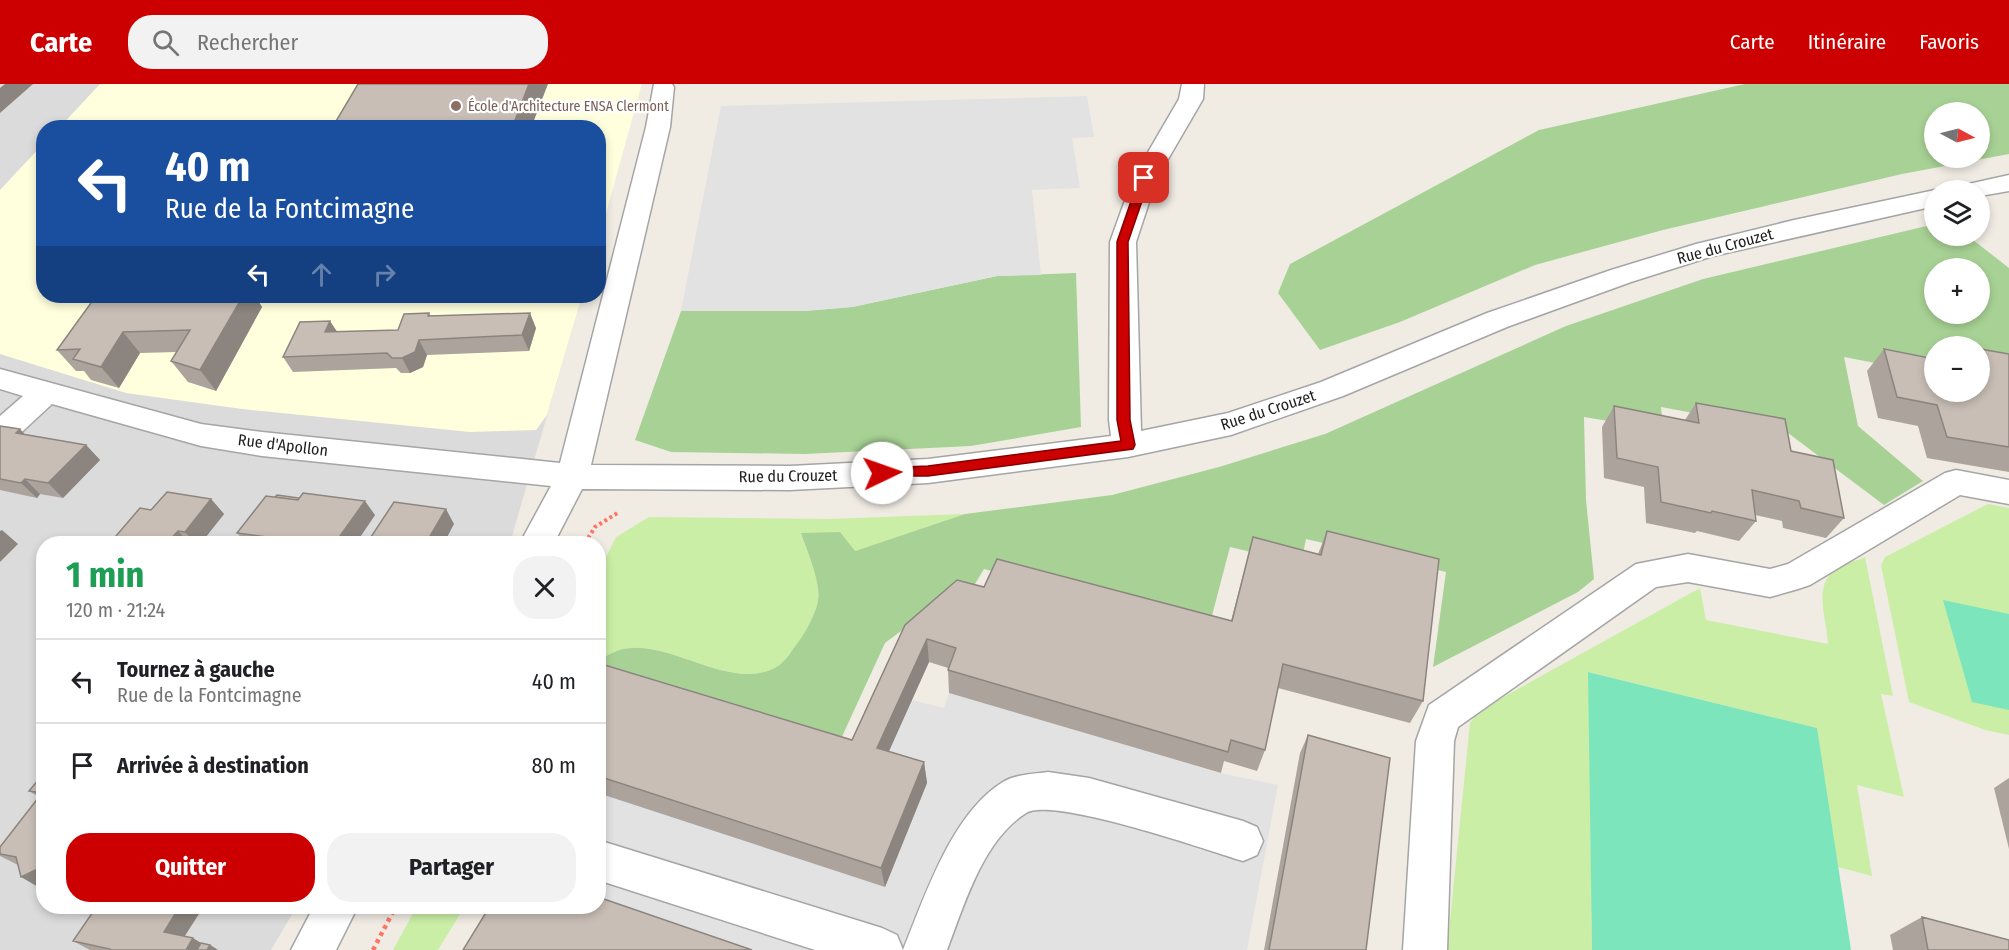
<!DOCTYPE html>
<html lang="fr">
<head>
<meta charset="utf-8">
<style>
  :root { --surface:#fff; --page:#f2f2f2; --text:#202124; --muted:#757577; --line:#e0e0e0; --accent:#cc0001 }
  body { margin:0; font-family:"Fira Sans Condensed",sans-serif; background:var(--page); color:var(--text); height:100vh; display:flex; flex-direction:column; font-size:22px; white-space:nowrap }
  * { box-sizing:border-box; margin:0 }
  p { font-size:20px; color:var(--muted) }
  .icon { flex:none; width:33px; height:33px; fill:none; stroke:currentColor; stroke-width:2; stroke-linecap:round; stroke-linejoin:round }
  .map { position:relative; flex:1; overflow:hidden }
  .sheet { position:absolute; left:36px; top:452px; width:570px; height:378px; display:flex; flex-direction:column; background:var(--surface); border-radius:24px; box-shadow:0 3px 9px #0003 }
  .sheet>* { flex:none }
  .guide { position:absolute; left:36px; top:36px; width:570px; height:183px; border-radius:24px; box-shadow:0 3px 9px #0003; background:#1a4fa0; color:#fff; overflow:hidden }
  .needle { width:39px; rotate:97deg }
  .tools { position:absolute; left:1924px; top:18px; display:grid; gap:12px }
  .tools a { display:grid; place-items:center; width:66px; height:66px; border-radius:50%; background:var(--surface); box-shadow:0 3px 9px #0003; font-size:30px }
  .pin { position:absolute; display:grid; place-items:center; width:51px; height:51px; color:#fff; margin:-26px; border-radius:12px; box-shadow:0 3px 9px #0006 }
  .me { position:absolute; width:66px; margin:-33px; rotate:87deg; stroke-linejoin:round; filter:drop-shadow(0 0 4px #0008) }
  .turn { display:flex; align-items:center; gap:21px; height:126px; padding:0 30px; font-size:27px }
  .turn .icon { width:78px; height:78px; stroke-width:2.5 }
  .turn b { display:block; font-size:42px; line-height:51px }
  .lanes { display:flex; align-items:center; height:57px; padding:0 30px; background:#0003; justify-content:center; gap:30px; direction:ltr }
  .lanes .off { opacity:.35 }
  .round { display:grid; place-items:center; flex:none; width:63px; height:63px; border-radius:24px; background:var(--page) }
  .summary { display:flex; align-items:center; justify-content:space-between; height:102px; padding:0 30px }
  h1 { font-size:36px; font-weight:700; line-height:45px; color:#1e9e55 }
  .button { display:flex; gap:12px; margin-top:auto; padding:12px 30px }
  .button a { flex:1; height:69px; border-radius:24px; background:var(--accent); color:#fff; font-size:24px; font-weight:700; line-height:69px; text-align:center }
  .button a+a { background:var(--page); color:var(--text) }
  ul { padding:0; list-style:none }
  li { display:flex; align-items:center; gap:18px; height:84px; padding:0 30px; border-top:2px solid var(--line) }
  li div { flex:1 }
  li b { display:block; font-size:22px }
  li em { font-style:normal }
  header { display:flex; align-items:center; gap:36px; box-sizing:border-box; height:84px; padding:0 30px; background:var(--accent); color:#fff }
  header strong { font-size:28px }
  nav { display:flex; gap:33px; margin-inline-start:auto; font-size:21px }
  .search { width:420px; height:54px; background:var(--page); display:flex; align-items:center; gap:15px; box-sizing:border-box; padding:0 21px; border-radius:24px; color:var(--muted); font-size:22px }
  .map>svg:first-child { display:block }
  .residential { fill:#dcdbdb }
  .education { fill:#ffd }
  .grass { fill:#caeea6 }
  .forest { fill:#a8d295; fill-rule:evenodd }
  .pitch { fill:#7ce5bb }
  .parking { fill:#e2e2e2 }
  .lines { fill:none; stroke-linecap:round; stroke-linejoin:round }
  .minor-casing { stroke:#a5a5a5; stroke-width:3 }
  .path-far1 { stroke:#ff7465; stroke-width:4; stroke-dasharray:3 3; stroke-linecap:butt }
  .path { stroke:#ff7465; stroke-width:4.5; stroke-dasharray:4 4; stroke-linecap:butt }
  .minor { fill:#fff; fill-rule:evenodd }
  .wall { fill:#aca39d }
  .shaded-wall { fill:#8c857f }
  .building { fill:#c8beb6; stroke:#8c857f; stroke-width:1.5 }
  .route { fill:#cc0001; stroke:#850001; stroke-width:1.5 }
  .education-dot { fill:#8d6e63; stroke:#fff; stroke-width:2 }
  .labels { text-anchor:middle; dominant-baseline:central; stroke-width:4.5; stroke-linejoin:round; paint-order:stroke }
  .far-education-label { font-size:14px; fill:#785e54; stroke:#fff; text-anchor:start }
  .street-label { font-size:16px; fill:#1e1e1e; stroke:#fff }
</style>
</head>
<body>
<header>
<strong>Carte</strong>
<div class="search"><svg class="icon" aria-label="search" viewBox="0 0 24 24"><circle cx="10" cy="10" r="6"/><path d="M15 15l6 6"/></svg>Rechercher</div>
<nav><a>Carte</a><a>Itinéraire</a><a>Favoris</a></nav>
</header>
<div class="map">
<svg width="2009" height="866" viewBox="0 0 2009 866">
  <rect width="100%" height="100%" fill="#f0ece4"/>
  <!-- residential -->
  <path class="residential" d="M0,0H642L599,155L598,44H44V212H582L510,459H44V822H297L271,866H0Z"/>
  <!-- education -->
  <path class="education" d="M100,0H642L599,155L598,44H59Z
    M43,60L44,212H582L547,331L536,346L470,348L242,325L126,309L0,270V106Z"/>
  <!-- grass -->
  <path class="grass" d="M1988,420L2009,424V651L1985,646L1909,618L1881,481L1885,473Z
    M965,430L855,467L801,449C807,467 821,498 818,516C817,526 805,550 799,558C793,565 786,577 778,582C724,615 649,532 599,578V487L616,453L649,433L827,435Z
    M1865,473L1893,612L1881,610L1904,713L1857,701L1872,792L1838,783L1816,644L1589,588L1592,866H1447L1470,639L1480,626L1700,504L1706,536L1828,560C1827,536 1813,504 1834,486C1842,480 1856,477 1865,473Z
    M417,822H465L438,866H393Z"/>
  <!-- forest -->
  <path class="forest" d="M1745,0H2009V70L1902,90L1663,146L1535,181L1400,238L1320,266L1278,209L1290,180L1539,46ZM1935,28H1980V74H1935Z
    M1935,140V152H1968L2009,184V287L1980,282V262H1935V274L1916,271L1922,288L1844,273L1858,342L1923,397L1884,421L1784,346L1661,323L1663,346L1584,333L1586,416L1594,495L1578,508L1433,583L1446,488L1306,455L1301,480L1230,463L1209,543L984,485L969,510L954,507L885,559L840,657L599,588V578C648,532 724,615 778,582C786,577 793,565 799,557C805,550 817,526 818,516C821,498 807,467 801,449L840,448L855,467L965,430L1112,411L1219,383L1325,350L1566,242L1703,195ZM1935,184H1980V230H1935Z
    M1076,189L1081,343L971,362L805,370L671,368L635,356L681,227H804L852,223L997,192Z"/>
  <!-- pitch -->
  <path class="pitch" d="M1943,516L2009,530V626L1972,618Z
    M1588,588L1817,644L1851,866H1592Z"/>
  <!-- parking -->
  <path class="parking" d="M1087,12L1094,53L1072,54L1080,104L1032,106L1041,191L997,192L852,223L804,227H681L721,22Z
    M949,609L1220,689L1278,701L1247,866H713L598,822L599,709L881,685L912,616L944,624Z"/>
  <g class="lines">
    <defs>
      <path id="minor" d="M654,0H672L674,3L670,43L591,381L790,382L928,375L1111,352L1109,336L1110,158L1133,94L1179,15L1182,0H1204L1203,15L1157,94L1136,158L1141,347L1228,329L1321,298L1487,229L1611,186L1696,160L1794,136L1935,106V122L1713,172L1631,198L1507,243L1343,312L1231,351L1128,373L928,399L790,406L582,405L554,459H520L551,402L262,372L201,362L52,320L11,358L0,361V332L23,312L0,305V285L201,340L262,348L560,379L646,43Z
        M2009,91V107L1980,112V106H1960L1964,101Z
        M1956,386L2009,396V420L1960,411L1810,501L1798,505L1770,513L1688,498L1656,503L1458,643L1454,657L1447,866H1403L1416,657L1429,621L1636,480L1688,470L1770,485L1788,480L1945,389Z
        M1048,688L1089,694L1243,737L1257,743L1263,757L1257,771L1243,777C1207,766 1052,712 1026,729C983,756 964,821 947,866H815L598,796V756L882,844L897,851L903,866C925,812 952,729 1003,698C1016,690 1034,690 1048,688Z
        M314,822H358L336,866H291Z"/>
    </defs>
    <!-- minor casing -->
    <use href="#minor" class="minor-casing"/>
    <!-- path-far1 -->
    <path class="path-far1" d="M585,459L595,443L619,428"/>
    <!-- path -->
    <path class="path" d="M373,866L396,822"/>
    <!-- minor -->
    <use href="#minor" class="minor"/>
  </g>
  <!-- wall -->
  <path class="wall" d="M96,212H255L262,223L216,307L188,298L171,277L177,268L140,269L119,304L91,296L84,287H76L57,266Z
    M429,229L431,232L536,244L529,267L427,271L423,283L410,289H401L396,284L293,288L283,273L337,248L398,246Z
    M1884,265L1935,308L2009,270V388L1927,374L1918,342L1878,334L1867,287Z
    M1696,319L1791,367L1844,434L1826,454L1783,444L1782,437L1755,431L1756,437L1739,457L1697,447L1695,449L1646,439L1644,403L1604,394L1602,343L1614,322L1685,336Z
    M0,342L24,350L86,361L100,376L63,414L40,410L37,414L0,406Z
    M211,415L224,430L201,459H110L151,426Z
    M375,431L356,459H246L237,449Z
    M1327,447L1423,617L1410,639L1278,604L1265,666L1257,687L1224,677L1221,689L949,609L948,586V584L929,578L889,667L924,678L927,699L885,803L598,709V579L852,656L905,541L984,503L1231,537L1253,453L1318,470Z
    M1308,651L1366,866H1264L1300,669Z
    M44,689V803L40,804L18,781L0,772V763L39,713L29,707Z
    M2009,694V765L1994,704Z
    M1922,833L2009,866H1893L1890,851Z
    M184,852L201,859L210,861L218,866H90L73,857Z"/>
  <!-- shaded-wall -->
  <path class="shaded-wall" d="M5,0H33L0,29V4Z
    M529,0H548L531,44H512Z
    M243,212H255L262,223L216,307L200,286Z
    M530,229L536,244L529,267L522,251Z
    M330,237L340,252L325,248Z
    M123,248L140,269L119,304L101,283Z
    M419,256L427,271L423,283L410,289L402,274Z
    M20,345L34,360L16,349Z
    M86,361L100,376L63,414L48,399Z
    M25,395L40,410L37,414L21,399Z
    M211,415L224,430L201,459H195L185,448Z
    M365,417L375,431L356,459H335Z
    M446,425L454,440L444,459H426Z
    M2,446L18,460L0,478V447Z
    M178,447L189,459H167Z
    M927,555L929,578L881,685L877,664Z
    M924,678L927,699L885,803L881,784Z
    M44,782V803L40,804L21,793Z
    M180,822H204L181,858L164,848Z
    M193,854L209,864L210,861L218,866H186Z"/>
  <!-- building -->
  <path class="building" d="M358,0H529L512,44H332Z
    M96,212H243L200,286L171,277L190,246L123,248L101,283L73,275L80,265L57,266Z
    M429,229L428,232L530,229L522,251L419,256L415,268L402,274H392L387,269L283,273L300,238L330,237L325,248L398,246L404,230Z
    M1884,265L1935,275V308H1980V265L2009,270V363L1947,353L1937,321L1897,313Z
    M1696,319L1785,335L1791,367L1833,376L1844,434L1801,424L1799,417L1752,406L1756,437L1712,427L1711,429L1661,418L1658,383L1617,374L1614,322L1699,339Z
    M0,342L20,345L16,349L86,361L48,399L25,395L21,399L0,395Z
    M167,408L211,415L185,448L178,447L167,459H110L140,424L151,426Z
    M303,409L365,417L335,459H312L237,449L266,412L298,416Z
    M277,411L299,414L298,416L275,413Z
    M394,418L446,425L426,459H367Z
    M1327,447L1439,475L1423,617L1283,580L1265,666L1231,656L1228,668L948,586L956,564L927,555L877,664L924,678L881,784L598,692V579L852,656L905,541L957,496L984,503L997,475L1232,537L1253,453L1321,471Z
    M1308,651L1390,674L1366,866H1269Z
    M44,689V782L21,793L16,773L0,770V763L42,709L29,707Z
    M598,813L752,866H463L490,822H598Z
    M97,822H180L164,848L193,854L186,866H110V865L73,857Z
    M1922,833L2009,856V866H1928Z
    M201,859L210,861L207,866H197Z"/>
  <!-- route -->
  <path class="route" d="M1144,91L1150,94L1128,158L1130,336L1135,361L1133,365L928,392H877L875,389L877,385L882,384L928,382L1121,357L1117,336V158L1139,94Z"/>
  <!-- markers -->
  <circle class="education-dot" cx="456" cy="22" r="6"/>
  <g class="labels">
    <!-- far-education labels -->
    <g class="far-education-label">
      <text x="468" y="22">École d'Architecture ENSA Clermont</text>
    </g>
    <!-- street labels -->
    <g class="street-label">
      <text transform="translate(1725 162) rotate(-15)">Rue du Crouzet</text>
      <text transform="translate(1268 326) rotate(-18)">Rue du Crouzet</text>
      <text transform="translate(283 361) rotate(7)">Rue d'Apollon</text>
      <text transform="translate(788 392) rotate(-1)">Rue du Crouzet</text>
    </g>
  </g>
</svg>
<div class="tools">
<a><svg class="needle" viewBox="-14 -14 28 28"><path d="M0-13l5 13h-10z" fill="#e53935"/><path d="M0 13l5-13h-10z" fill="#757577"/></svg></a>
<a><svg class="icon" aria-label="layers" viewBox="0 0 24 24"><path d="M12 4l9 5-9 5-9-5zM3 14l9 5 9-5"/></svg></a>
<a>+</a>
<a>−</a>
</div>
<div class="pin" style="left:1144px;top:94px;background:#d93025"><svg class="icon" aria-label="arrive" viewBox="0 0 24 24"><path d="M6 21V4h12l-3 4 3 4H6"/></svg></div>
<svg class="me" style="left:882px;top:389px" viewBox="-20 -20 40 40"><circle r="19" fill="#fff"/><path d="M0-13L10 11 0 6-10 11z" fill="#cc0001"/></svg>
<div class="guide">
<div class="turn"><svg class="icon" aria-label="left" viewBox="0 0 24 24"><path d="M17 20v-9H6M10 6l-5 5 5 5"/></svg><div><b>40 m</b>Rue de la Fontcimagne</div></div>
<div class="lanes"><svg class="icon" aria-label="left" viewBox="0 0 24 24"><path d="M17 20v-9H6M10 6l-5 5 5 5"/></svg><svg class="icon off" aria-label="ahead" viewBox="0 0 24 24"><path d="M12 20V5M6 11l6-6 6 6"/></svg><svg class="icon off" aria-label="right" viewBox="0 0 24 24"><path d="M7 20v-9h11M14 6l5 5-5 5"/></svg></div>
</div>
<section class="sheet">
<div class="summary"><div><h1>1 min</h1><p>120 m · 21:24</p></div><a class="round"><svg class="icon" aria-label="close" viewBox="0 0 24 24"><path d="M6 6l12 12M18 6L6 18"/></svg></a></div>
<ul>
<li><svg class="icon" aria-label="left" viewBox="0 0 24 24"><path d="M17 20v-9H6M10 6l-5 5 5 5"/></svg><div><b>Tournez à gauche</b><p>Rue de la Fontcimagne</p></div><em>40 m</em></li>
<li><svg class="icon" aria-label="arrive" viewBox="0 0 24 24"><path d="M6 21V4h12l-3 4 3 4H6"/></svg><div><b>Arrivée à destination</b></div><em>80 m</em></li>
</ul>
<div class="button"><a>Quitter</a><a>Partager</a></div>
</section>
</div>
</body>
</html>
